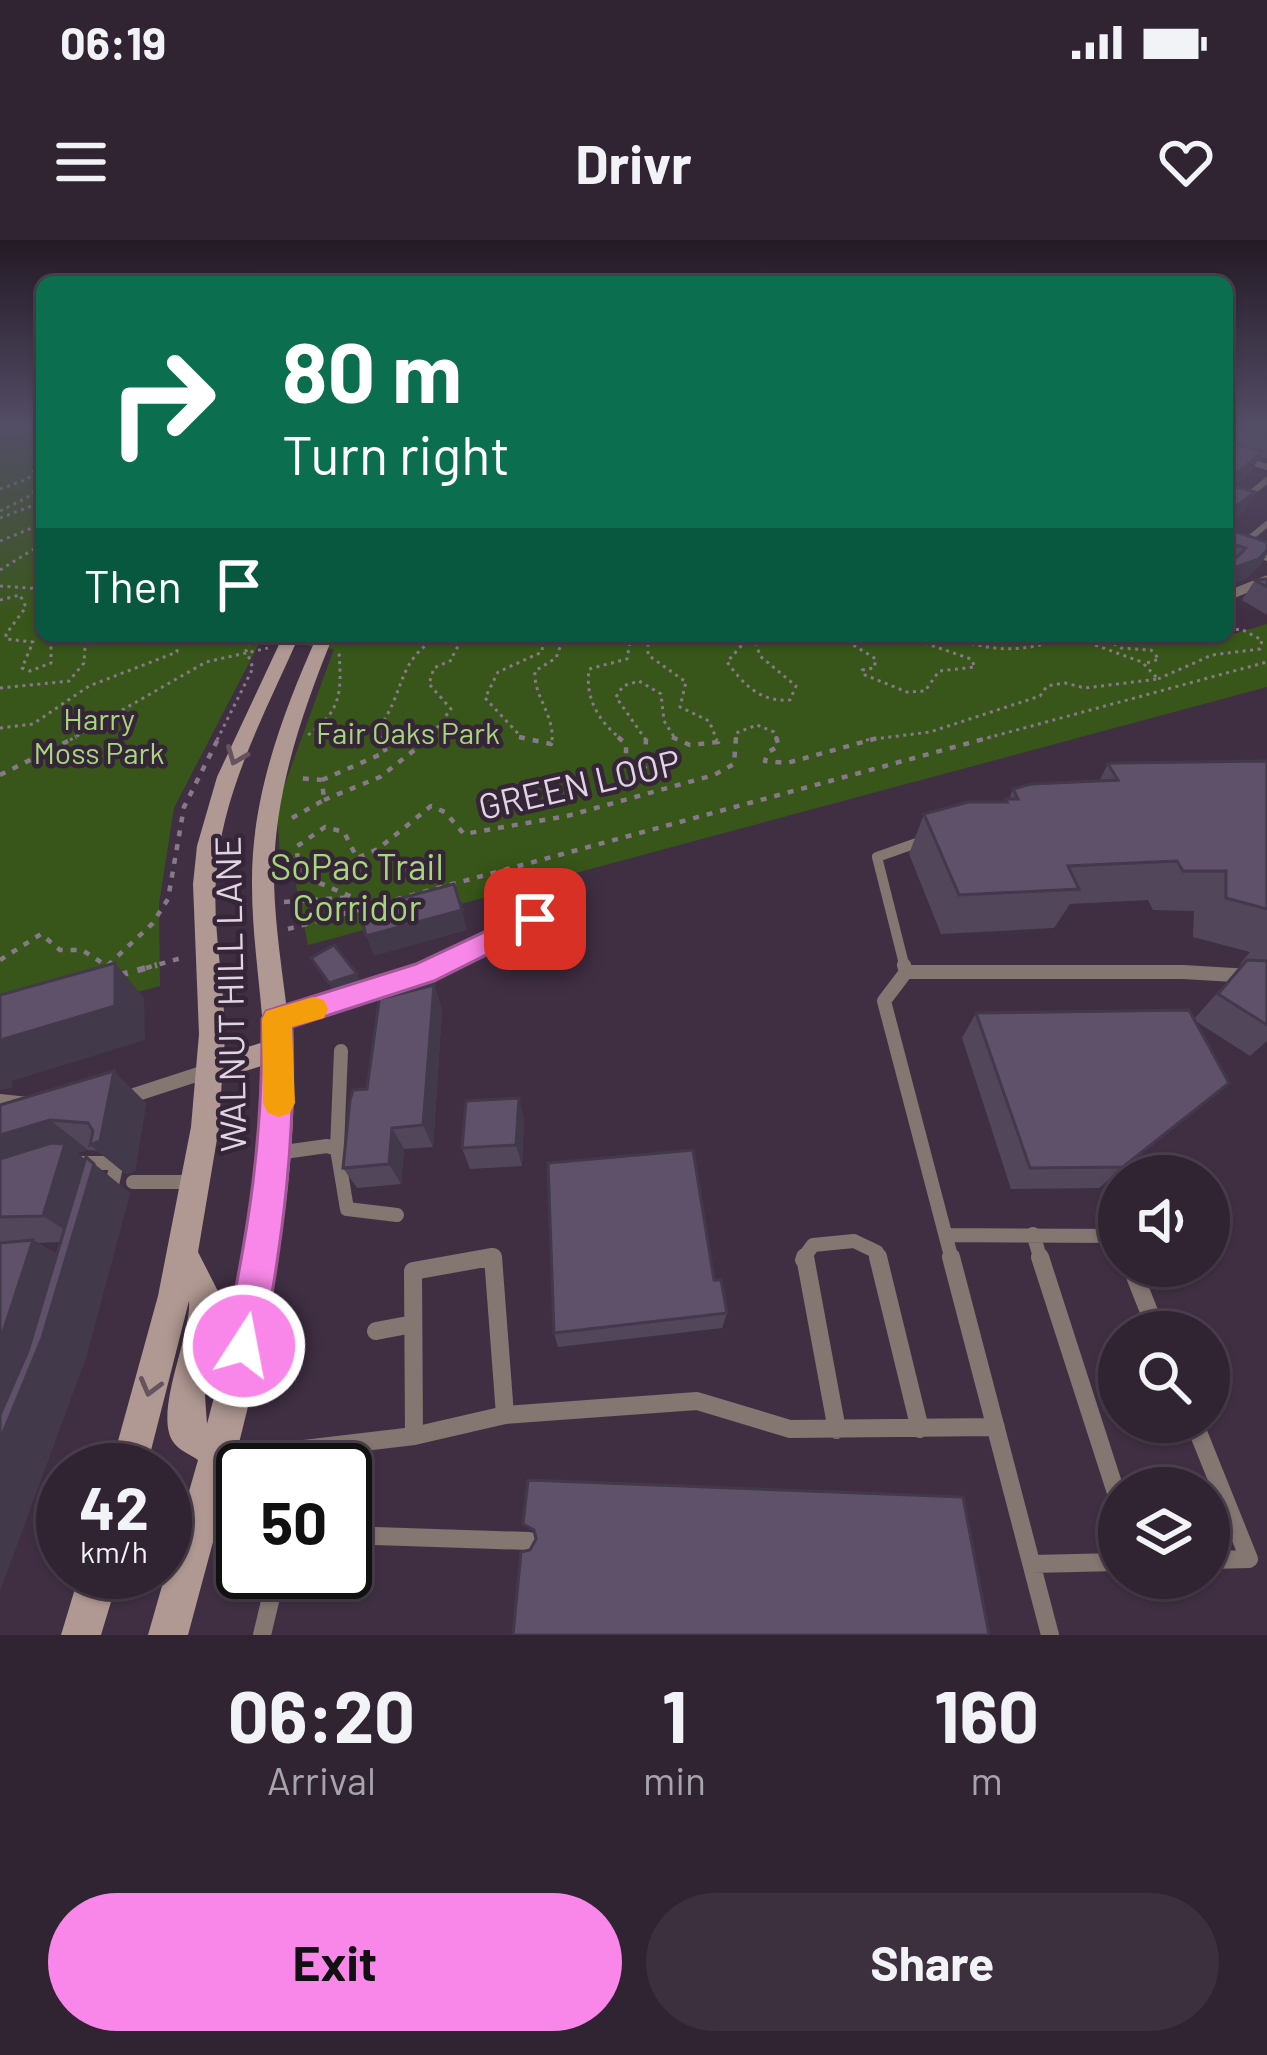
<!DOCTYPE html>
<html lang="en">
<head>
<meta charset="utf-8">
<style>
  :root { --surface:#302332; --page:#3c2f3e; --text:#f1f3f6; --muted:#a8a4ac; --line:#4b404d; --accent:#f987e9 }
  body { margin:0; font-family:Barlow,sans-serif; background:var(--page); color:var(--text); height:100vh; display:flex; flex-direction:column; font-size:45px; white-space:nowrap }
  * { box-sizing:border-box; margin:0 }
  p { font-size:39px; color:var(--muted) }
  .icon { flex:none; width:66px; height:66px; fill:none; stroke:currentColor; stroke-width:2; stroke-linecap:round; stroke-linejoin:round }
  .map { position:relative; height:1395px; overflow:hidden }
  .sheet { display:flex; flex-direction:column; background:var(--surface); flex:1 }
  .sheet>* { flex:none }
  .guide { position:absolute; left:36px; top:36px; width:1197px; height:366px; border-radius:18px; box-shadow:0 3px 9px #0004,0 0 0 3px var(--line); background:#0b6e4f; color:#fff; overflow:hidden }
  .fabs { position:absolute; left:1098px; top:915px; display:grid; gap:24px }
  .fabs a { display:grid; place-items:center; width:132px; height:132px; border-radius:50%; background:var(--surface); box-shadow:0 3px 9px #0004,0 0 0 3px var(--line); font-size:60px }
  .speed { position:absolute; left:36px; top:1203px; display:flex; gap:24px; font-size:60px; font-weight:700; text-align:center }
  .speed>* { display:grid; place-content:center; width:156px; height:156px; border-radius:50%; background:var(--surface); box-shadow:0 3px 9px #0004,0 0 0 3px var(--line); line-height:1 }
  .speed small { font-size:30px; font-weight:400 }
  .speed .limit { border:6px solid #111; border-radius:18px; background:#fff; color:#111 }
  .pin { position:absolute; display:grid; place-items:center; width:102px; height:102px; color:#fff; margin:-51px; border-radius:24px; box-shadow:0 6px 18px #0006 }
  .me { position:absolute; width:132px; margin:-66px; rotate:11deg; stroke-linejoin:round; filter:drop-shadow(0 0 9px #0008) }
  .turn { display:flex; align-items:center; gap:42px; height:252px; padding:0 48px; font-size:54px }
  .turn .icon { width:156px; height:156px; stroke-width:2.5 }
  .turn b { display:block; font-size:84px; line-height:102px }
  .then { display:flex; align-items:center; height:114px; padding:0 48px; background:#0003; gap:24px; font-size:45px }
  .eta { display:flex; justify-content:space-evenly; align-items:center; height:204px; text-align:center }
  .eta b { font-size:72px; font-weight:700; line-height:84px }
  .cta { display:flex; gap:24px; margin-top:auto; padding:24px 48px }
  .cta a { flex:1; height:138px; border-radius:72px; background:var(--accent); color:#111; font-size:48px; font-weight:700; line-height:138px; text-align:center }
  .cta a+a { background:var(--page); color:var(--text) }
  .status { display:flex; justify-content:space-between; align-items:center; height:84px; padding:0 60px; background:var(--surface); direction:ltr }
  .status svg { height:33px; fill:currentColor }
  header { display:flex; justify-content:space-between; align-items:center; height:156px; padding:0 48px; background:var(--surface); font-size:54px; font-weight:700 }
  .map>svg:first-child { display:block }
  .green { fill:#385619 }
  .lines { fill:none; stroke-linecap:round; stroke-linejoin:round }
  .path-far2 { stroke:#87798a; stroke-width:3; stroke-dasharray:3 4.5; stroke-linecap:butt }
  .path-far1 { stroke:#87798a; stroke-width:4.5; stroke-dasharray:6 8; stroke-linecap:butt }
  .path { stroke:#87798a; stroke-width:6; stroke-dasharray:8 10; stroke-linecap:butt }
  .service-far4 { stroke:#847671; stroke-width:6 }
  .service-far3 { stroke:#847671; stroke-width:9 }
  .service-far2 { stroke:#847671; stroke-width:10 }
  .service-far1 { stroke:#847671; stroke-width:14 }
  .service { stroke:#847671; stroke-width:18 }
  .secondary { fill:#b09992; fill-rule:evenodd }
  .wall { fill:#52465b; fill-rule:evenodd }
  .shaded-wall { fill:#42394a }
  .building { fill:#5f516a; stroke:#42394a; stroke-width:3 }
  .oneway { stroke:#67535d }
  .route { fill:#f987e9; stroke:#a25897; stroke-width:3 }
  .slow { fill:#f59e0b }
  .labels { text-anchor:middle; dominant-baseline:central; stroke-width:9; stroke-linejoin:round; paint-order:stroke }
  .far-park-label { font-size:30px; fill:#a6d77b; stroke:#362539 }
  .street-label { font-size:36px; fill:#dfd5e1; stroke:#362539 }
  .park-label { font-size:36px; fill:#a6d77b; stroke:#362539 }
</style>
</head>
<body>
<div class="status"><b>06:19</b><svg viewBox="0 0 49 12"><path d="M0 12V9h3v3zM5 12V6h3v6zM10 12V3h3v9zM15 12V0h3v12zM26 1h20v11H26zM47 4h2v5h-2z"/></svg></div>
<header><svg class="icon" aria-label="menu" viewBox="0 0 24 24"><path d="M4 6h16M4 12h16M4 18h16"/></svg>Drivr<svg class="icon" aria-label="heart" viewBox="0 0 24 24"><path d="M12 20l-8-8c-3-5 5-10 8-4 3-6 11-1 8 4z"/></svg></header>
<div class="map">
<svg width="1267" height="1395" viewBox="0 0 1267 1395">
  <rect width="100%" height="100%" fill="#402f43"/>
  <!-- green -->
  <path class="green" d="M0,184H42V396H263L174,568L159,664L160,746L0,789Z
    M1267,384V447L308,705L291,620L280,622L277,566L334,409L308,406L313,396H1227Z"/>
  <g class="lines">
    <!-- path-far2 -->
    <path class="path-far2" d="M0,249L28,239L42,220
      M0,271L28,257L42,243
      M0,278L42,262
      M0,301L42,284
      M0,330L42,304
      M0,346L42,349
      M0,360L20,355L26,367L6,394V399L33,402L22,428L30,431L51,423V405L60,396
      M648,396V415L686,442L680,467L709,481L717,500
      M731,396L742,405L727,422C744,445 760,462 790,460L796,446L760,416L754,396
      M857,396L845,400L876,419L874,428L862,430L865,435L907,452L925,451L939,431L975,427L971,419L904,396
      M950,396C991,413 1027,413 1067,396
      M1101,396L1121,408L1151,410L1159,419L1144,424
      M1158,439L1212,415L1260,409L1262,400L1241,389L1227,391
      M0,448L69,441L84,423L85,406L97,396
      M0,488L33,484L89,446L177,412V396
      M308,495C341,472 342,451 339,413
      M70,500L206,422L268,408
      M217,500L253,428L246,410L251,396
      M381,500L377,490C406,454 395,420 440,396
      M428,500L451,469L429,444L434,428L452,420C459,383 517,393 543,402L542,412L498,432L485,458L524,500
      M552,500C554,474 533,455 535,431L556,418L564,396
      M622,500C598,481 585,458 589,429L627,419L631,396
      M646,500L616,457L623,446L639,441L661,454L664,481L676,500
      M736,500V493L757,485L774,492L777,500
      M866,500L930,492L1040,456L1047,446L1065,443L1085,448L1158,439L1142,422L1070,396
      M980,500L1267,422"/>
    <!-- path-far1 -->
    <path class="path-far1" d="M519,497L551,504L553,497
      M618,497L626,504V518L633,526L645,527L646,497
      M672,497L690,505L718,502L716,497
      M776,497L779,506L768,512L765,521L787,523L881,497
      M0,535L76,497
      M322,540L386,512L380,497
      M324,560L380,537L431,497
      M292,578L324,560L322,540L296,538
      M284,662L352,657L301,635L296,607L325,587L344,592L357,618L378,609L431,566L445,572L464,594L567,576L714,535L734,524L736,497
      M288,689L991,497
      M0,720L41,694L60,710H82L107,726L152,684L168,659L184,567L219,497
      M146,728L185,717"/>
    <!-- path -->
    <path class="path" d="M120,735L157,725"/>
    <!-- service-far4 -->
    <path class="service-far4" d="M1227,215L1267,227
      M1227,258L1243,260L1267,240
      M1250,298L1267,284
      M1227,304L1267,318"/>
    <!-- service-far3 -->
    <path class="service-far3" d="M1227,356L1267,340"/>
    <!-- service-far2 -->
    <path class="service-far2" d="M436,728L535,679
      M905,728L877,617L928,599"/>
    <!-- service-far1 -->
    <path class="service-far1" d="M904,725L906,732
      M906,732L884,761L952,1020
      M906,732H1183L1267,737
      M277,779L442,725
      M125,858L208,831
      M0,861L28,864
      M337,909L341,811
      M277,913L327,906L337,909L347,969L397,975
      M81,923H117L111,949
      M133,942H192
      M1033,994L1041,1020
      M946,995L1119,996
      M474,1020H493
      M802,1020L813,1005L854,1001L877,1012L879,1020"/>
    <!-- service -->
    <path class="service" d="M493,1017L505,1175
      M805,1017L837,1190
      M878,1017L920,1189
      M951,1017L1050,1395
      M1040,1017L1119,1262
      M1131,1026L1157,1092
      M376,1091L413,1084
      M1194,1182L1249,1319L1209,1320
      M414,1196L413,1031L491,1017
      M225,1212L304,1209L414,1196L505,1175L697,1161L790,1189L996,1187
      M299,1230L304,1209
      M345,1295L529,1301
      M1032,1324L1119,1322
      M262,1395L277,1332"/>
    <!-- secondary -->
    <path class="secondary" d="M283,396H299C265,474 221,552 216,639C212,697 228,755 224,814L264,802C261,750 252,697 252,645C251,557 282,475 317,396H333C301,475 273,556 274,642C276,722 297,799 293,878C285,1054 233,1226 188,1395H148L198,1220C191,1215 179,1210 174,1203C152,1175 192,1094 189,1061L146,1230H110L158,1056L191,887L199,794L193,644L197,606L217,537ZM265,825C268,946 238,1068 207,1184L205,1156L224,1063L198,1012L219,887L222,838Z
      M80,1332H120L101,1395H61Z"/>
  </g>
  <!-- wall -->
  <path class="wall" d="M1227,184L1267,188V218L1260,217L1252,230L1234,246L1255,252L1244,271L1227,284Z
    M1227,286L1261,324L1247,338L1227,346V330L1229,326L1227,325Z
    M1267,339V375L1242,360L1255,340Z
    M1267,521V801L1250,816L1194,780L1229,843L1099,948L1011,949L962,798L976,773L1194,779L1243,724H1240L1250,712L1193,697L1194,671L1153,670L1148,660L1070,664L1054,688L941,694L909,614L924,574L1004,562L1005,559H1009L1013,549L1099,541L1108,524Z
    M434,745L442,770L433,907L404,909L401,944L357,948L343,928L367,849L383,758Z
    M519,858L524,880L522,926L470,929L462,908Z
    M146,863L135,931L126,934L98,911L88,910L77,913L130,953L86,1117L0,1350V864ZM60,1002L57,1014L38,1003Z
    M714,1040L727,1073L722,1088L558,1107L554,1093Z"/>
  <!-- shaded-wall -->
  <path class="shaded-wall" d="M1262,212L1252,230L1227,252V242Z
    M1255,252L1244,271L1227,284V273Z
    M1267,310V314L1261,324L1247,338L1227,346L1236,327Z
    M462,670L467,690L374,716L366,696Z
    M115,723L144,758L145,800L12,841V848L0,850V800Z
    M357,734L360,740L332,749L329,743Z
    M434,745L442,770L433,907L423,885Z
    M114,831L146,863L135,931L126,934L90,905Z
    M1229,843L1202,866L1099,948L1123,927Z
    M519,858L524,880L522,926L516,905Z
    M50,880L88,910L77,913L94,927L86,917L130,953L86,1117L0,1350V1102L33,1000L66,1019L73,995L43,976L0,937V895Z
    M392,888L404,909L401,944L389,924Z"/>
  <!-- building -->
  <path class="building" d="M1227,184H1250L1267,188V198L1238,190L1230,193L1232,203L1262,212L1227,242Z
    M1227,244L1255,252L1227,273Z
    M1227,286L1236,292L1267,302V310L1259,319L1236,327L1231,323L1246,308L1229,303L1227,305Z
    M1267,339V347L1255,340Z
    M1267,521V669L1226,658V631H1183L1177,621L1068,626L1079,649L959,655L924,574L968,562H1007L1005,559H1018L1013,549L1031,544L1118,540L1108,524L1114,523Z
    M454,644L462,670L366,696L360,669Z
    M334,705L357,734L329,743L311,718Z
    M1247,720L1267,721V785L1218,754Z
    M115,723V766L0,800V755Z
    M434,745L423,885L392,888L389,924L343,928L350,860L353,850L367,849L380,754L383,758Z
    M1189,770L1229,843L1123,927L1030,928L976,773Z
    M114,831L100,901L90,905L93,891L88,883L50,880L0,895V865Z
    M519,858L516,905L462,908L466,861Z
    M51,903L65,904L43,976L0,977V919Z
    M693,910L714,1040H721L727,1073L554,1093L548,923Z
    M86,917L94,924L42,1098L0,1200V1175L28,1111Z
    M33,1000L0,1101V1102V1003Z
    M528,1240L963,1257L989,1395H513L521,1312L530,1310L536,1299L534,1290L523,1284Z"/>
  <!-- one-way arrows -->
  <defs><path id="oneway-chevron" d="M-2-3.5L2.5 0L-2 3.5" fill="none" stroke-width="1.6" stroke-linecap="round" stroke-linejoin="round" transform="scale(3)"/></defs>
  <g class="oneway">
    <use href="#oneway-chevron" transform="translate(236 516) rotate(112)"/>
    <use href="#oneway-chevron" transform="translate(150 1147) rotate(105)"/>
  </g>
  <!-- sky -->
  <linearGradient id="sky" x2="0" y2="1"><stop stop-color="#231a25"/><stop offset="0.49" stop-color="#534d66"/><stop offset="1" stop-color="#534d66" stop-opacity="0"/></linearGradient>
  <rect width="1267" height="379" fill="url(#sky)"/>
  <!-- route -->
  <path class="route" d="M535,668L548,679L544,686L434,741L292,787C296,899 283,996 263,1106L257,1120L244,1126L230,1120L224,1106C249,989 263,900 262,779L266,771L416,724Z"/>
  <!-- slow -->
  <path class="slow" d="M313,757L324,760L328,769L324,778L292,787L295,863L290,873L279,877L268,873L263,863L262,779L266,771Z"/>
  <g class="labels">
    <!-- far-park labels -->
    <g class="far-park-label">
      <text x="99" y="478">Harry<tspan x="99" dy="34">Moss Park</tspan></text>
      <text x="408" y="492">Fair Oaks Park</text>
    </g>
    <!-- street labels -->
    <g class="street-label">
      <text transform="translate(579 543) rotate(-13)">GREEN LOOP</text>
      <text transform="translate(229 754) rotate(-91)">WALNUT HILL LANE</text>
    </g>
    <!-- park labels -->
    <g class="park-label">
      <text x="357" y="625">SoPac Trail<tspan x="357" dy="41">Corridor</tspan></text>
    </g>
  </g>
</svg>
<div class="fabs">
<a><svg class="icon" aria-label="sound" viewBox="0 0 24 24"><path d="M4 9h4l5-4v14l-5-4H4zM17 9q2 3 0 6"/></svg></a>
<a><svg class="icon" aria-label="search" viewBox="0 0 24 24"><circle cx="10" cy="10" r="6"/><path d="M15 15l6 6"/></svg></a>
<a><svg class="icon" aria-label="layers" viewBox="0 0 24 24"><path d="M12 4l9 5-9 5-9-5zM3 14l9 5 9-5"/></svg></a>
</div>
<div class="speed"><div>42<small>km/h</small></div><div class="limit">50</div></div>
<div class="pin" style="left:535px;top:679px;background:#d93025"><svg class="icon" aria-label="arrive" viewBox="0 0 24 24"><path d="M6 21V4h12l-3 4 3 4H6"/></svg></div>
<svg class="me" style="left:244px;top:1106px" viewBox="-20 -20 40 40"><circle r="17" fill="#f987e9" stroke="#fff" stroke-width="3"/><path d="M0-11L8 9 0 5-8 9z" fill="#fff"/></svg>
<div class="guide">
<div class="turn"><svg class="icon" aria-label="right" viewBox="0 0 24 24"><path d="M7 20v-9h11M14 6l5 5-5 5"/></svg><div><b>80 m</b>Turn right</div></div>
<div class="then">Then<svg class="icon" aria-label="arrive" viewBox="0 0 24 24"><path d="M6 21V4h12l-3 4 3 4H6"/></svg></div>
</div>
</div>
<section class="sheet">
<div class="eta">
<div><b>06:20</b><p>Arrival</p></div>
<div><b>1</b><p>min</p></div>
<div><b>160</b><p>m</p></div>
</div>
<div class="cta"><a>Exit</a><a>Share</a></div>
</section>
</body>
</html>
